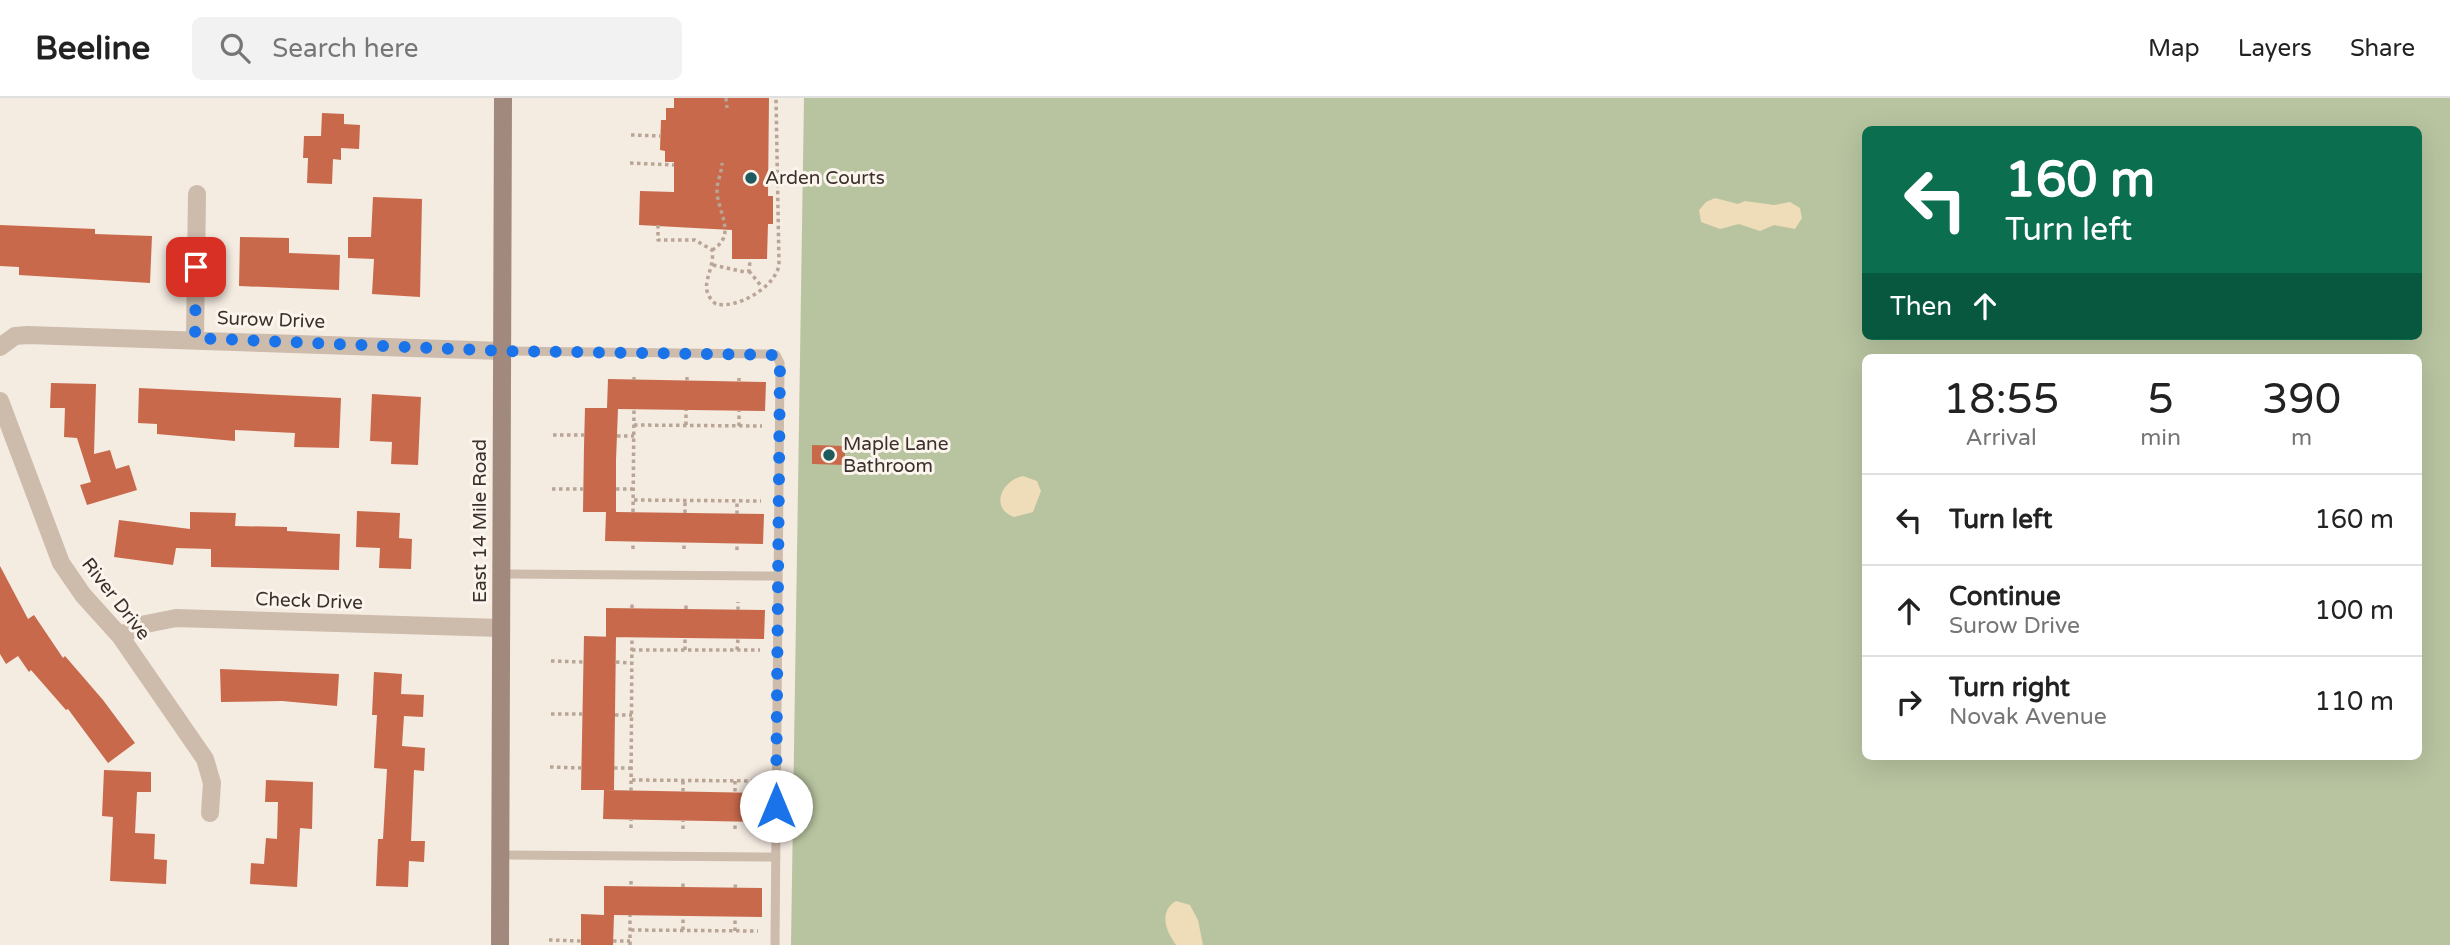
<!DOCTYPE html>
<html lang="en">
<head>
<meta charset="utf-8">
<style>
  :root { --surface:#fff; --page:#f2f2f2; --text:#222; --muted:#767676; --line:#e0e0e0 }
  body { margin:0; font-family:"Varela Round",sans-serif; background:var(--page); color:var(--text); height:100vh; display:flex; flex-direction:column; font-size:26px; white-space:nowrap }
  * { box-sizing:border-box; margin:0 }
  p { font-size:23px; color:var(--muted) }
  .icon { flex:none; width:38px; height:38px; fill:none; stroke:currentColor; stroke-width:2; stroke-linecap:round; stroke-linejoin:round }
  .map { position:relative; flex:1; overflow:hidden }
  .details { position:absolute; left:1862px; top:256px; width:560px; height:406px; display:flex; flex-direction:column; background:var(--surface); border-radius:10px; box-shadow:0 7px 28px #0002 }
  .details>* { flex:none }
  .banner { position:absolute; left:1862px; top:28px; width:560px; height:214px; border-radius:10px; box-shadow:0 7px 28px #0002; background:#0b6e4f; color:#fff; overflow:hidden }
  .pin { position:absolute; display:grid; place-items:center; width:60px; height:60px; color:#fff; margin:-30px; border-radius:14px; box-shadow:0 4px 10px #0006 }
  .me { position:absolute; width:77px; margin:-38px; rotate:0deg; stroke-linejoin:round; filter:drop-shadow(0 0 5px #0008) }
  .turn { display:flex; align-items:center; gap:24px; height:147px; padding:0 28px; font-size:32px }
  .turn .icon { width:91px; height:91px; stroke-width:2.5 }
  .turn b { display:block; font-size:49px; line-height:60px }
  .then { display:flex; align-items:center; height:66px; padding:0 28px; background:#0003; gap:14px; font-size:26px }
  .eta { display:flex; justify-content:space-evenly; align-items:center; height:119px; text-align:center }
  .eta b { font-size:42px; font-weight:600; line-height:49px }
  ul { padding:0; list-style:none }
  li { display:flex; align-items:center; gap:21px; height:91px; padding:0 28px; border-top:2px solid var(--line) }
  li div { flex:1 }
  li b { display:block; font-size:26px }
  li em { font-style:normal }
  header { display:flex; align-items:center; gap:42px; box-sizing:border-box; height:98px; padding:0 35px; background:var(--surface); border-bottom:2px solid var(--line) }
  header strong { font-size:33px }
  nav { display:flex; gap:38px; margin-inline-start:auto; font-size:24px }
  .search { width:490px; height:63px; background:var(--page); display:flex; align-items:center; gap:18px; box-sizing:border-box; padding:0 24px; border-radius:10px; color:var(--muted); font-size:26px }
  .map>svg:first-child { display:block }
  .green { fill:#b8c4a0; fill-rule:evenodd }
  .sand { fill:#efdcb8 }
  .building { fill:#c8694b }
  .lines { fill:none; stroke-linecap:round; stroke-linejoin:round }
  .path { stroke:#b9a596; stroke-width:3.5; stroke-dasharray:3.5 3.5; stroke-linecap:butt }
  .lane { stroke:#cdbbac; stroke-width:9 }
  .street { stroke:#cdbbac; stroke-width:18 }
  .secondary { stroke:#a18a7d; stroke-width:18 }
  .route { stroke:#1a73e8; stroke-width:12; stroke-dasharray:0 21.6 }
  .poi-dot { fill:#1f5a5e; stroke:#fbf5ee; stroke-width:2.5 }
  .labels { text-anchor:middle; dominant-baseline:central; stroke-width:6; stroke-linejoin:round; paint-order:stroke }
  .poi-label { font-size:19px; fill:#3b302b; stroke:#fbf5ee; text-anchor:start }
  .street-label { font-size:19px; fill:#3b302b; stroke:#fbf5ee }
</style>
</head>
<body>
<header>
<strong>Beeline</strong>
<div class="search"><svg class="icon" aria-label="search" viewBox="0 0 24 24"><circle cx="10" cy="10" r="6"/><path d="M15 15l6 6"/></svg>Search here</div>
<nav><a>Map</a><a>Layers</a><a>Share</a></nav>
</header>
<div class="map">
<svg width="2450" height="847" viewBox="0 0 2450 847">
  <rect width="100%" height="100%" fill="#f4ebe1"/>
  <!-- green -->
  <path class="green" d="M804,0H2450V847H791ZM1866,32H2418V238H1866ZM1866,259H2418V658H1866Z"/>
  <!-- sand -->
  <path class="sand" d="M1715,100L1738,106L1745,103L1774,107L1790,104L1800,110L1802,120L1795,131L1774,127L1760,133L1739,126L1720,131L1701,124L1699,112L1706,104Z
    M1023,378L1037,383L1041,393L1033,414L1014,419C989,410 1002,382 1023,378Z
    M1176,803L1190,807L1198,822L1203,847H1176C1166,833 1158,814 1176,803Z"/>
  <!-- building -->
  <path class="building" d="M674,0H769L768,98H773V126H768L767,161H732V132L639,127L640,93L674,94V64H665V53L660,52L661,22H666V10H674Z
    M322,15L344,16V26L360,27L359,51L341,50V62L333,61L332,86L307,85L308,60H303L304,38H321Z
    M373,99L422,101L420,199L372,196L374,161L348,160V139H371Z
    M0,127L95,131V136L152,138L150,185L19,177V169L0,168Z
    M240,139L289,140V155L340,157L339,192L239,188Z
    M608,281L766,284L765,313L618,311L616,362V414L764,416L763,446L605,443L606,414H583L584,348L585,310H607Z
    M51,285L96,286L94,356L110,352L116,371L129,367L137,392L87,407L80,387L91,384L77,340L64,339L65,310H50Z
    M139,290L341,300L339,350L294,349L295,335L235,332V343L157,336V326L138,325Z
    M372,296L421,299L418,367L391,366L392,344L370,343Z
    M812,347L845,348V367L812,366Z
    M357,413L400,415L399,440L412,441L411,471L379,470L380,450L356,449Z
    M190,414L236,415L235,428L287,429V433L340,436L339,472L211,469V451L176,450L173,467L114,459L119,422L190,431Z
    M0,468L28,521L34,517L63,560L65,558L103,602L135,645L108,665L68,611L66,612L31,572L29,574L18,558L6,566L0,556Z
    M606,510L765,512L764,541L606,539Z
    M584,538L616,539L614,692H581Z
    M220,571L339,576L337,608L282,603L221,604Z
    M374,574L402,576L401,596L424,597L423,619L404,618L402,648L425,650L424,673L414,672L411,743H425L424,764L409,763L408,789L376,788L378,741H383L387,671L374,670L377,617H372Z
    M104,672L151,674V694H137L135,735L155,736L154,761L167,762L166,786L110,783L113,719L102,718Z
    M266,682L313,684L312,731L300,730L297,789L250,786L251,765L264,766L266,740L277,741L278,704H265Z
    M604,692L762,695L761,724L603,721Z
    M604,788L762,790V819L614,817L613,847H581V816L604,817Z"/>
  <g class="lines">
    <!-- path -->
    <path class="path" d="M726,0L727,10
      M631,37L660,38
      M630,65L674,67
      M658,127V142H695L712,152C716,173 695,189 716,206C738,211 775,189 779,167L776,0
      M712,152C738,137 717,114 717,92C717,83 722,74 722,65
      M713,167L745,174L749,173L750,163
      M749,173L762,189
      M634,279V282
      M687,279V283
      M739,283V280
      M634,327L762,328
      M686,327V312
      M739,328V313
      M553,337H584
      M617,338H634
      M552,391H584
      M616,391H633
      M634,402L761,403
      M633,414L634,311
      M685,415V403
      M737,416V403
      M633,451V444
      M684,451V444
      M737,452V445
      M632,510V503
      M686,511V504
      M738,512V504
      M632,552H760
      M685,552V540
      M737,552L738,541
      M551,563L583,564
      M616,564L631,565
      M551,616H582
      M615,617H632
      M550,669L582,670
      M614,670H632
      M632,682L760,683
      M683,683V694
      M735,683V694
      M631,693L632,539
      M631,730V722
      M683,731V723
      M735,731V724
      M631,783V788
      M683,789V783
      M735,790L736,784
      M631,832L758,833
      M683,832V818
      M735,833V819
      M549,842L581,843
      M613,843H630
      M630,847V817"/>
    <!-- lane -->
    <path class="lane" d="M502,253L767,256L776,257L780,265L775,847
      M501,476L777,478
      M500,757L776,759"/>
    <!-- street -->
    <path class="street" d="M195,240L197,96
      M0,249L15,238L28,237L502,253
      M0,303L61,465L83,497L120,538L205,661L212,685L210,715
      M120,538L141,527L176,520L501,530"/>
    <!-- secondary -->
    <path class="secondary" d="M500,847L503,0"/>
  </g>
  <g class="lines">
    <!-- route -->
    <path class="route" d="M196,169L195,240L502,253L776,257L780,265L776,708"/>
  </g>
  <!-- markers -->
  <g class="poi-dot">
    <circle cx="751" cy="80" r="7"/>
    <circle cx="829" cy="357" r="7"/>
  </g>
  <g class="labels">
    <!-- poi labels -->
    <g class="poi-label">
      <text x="765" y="80">Arden Courts</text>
      <text x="843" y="346">Maple Lane<tspan x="843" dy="22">Bathroom</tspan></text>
    </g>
    <!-- street labels -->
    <g class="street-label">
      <text transform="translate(271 222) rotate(2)">Surow Drive</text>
      <text transform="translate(480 423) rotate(-90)">East 14 Mile Road</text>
      <text transform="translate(116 501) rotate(52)">River Drive</text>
      <text transform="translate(309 503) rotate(2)">Check Drive</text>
    </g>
  </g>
</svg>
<div class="pin" style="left:196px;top:169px;background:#d93025"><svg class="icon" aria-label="arrive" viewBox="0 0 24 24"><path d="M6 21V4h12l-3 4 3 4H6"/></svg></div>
<svg class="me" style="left:776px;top:708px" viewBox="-20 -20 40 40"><circle r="19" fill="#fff"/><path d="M0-13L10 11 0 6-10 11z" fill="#1a73e8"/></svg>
<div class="banner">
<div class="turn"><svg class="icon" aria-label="left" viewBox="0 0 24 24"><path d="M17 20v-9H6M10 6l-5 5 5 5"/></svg><div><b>160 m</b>Turn left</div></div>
<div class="then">Then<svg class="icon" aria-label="ahead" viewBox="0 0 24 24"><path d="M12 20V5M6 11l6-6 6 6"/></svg></div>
</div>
<section class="details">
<div class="eta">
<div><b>18:55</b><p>Arrival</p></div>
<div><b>5</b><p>min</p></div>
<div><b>390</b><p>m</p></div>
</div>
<ul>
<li><svg class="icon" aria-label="left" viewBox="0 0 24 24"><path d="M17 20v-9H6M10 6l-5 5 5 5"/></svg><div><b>Turn left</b></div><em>160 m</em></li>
<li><svg class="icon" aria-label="ahead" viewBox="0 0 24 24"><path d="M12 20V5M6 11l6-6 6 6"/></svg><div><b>Continue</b><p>Surow Drive</p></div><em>100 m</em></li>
<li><svg class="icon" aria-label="right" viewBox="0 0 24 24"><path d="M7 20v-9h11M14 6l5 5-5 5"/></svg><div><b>Turn right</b><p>Novak Avenue</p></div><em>110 m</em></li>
</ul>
</section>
</div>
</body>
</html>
